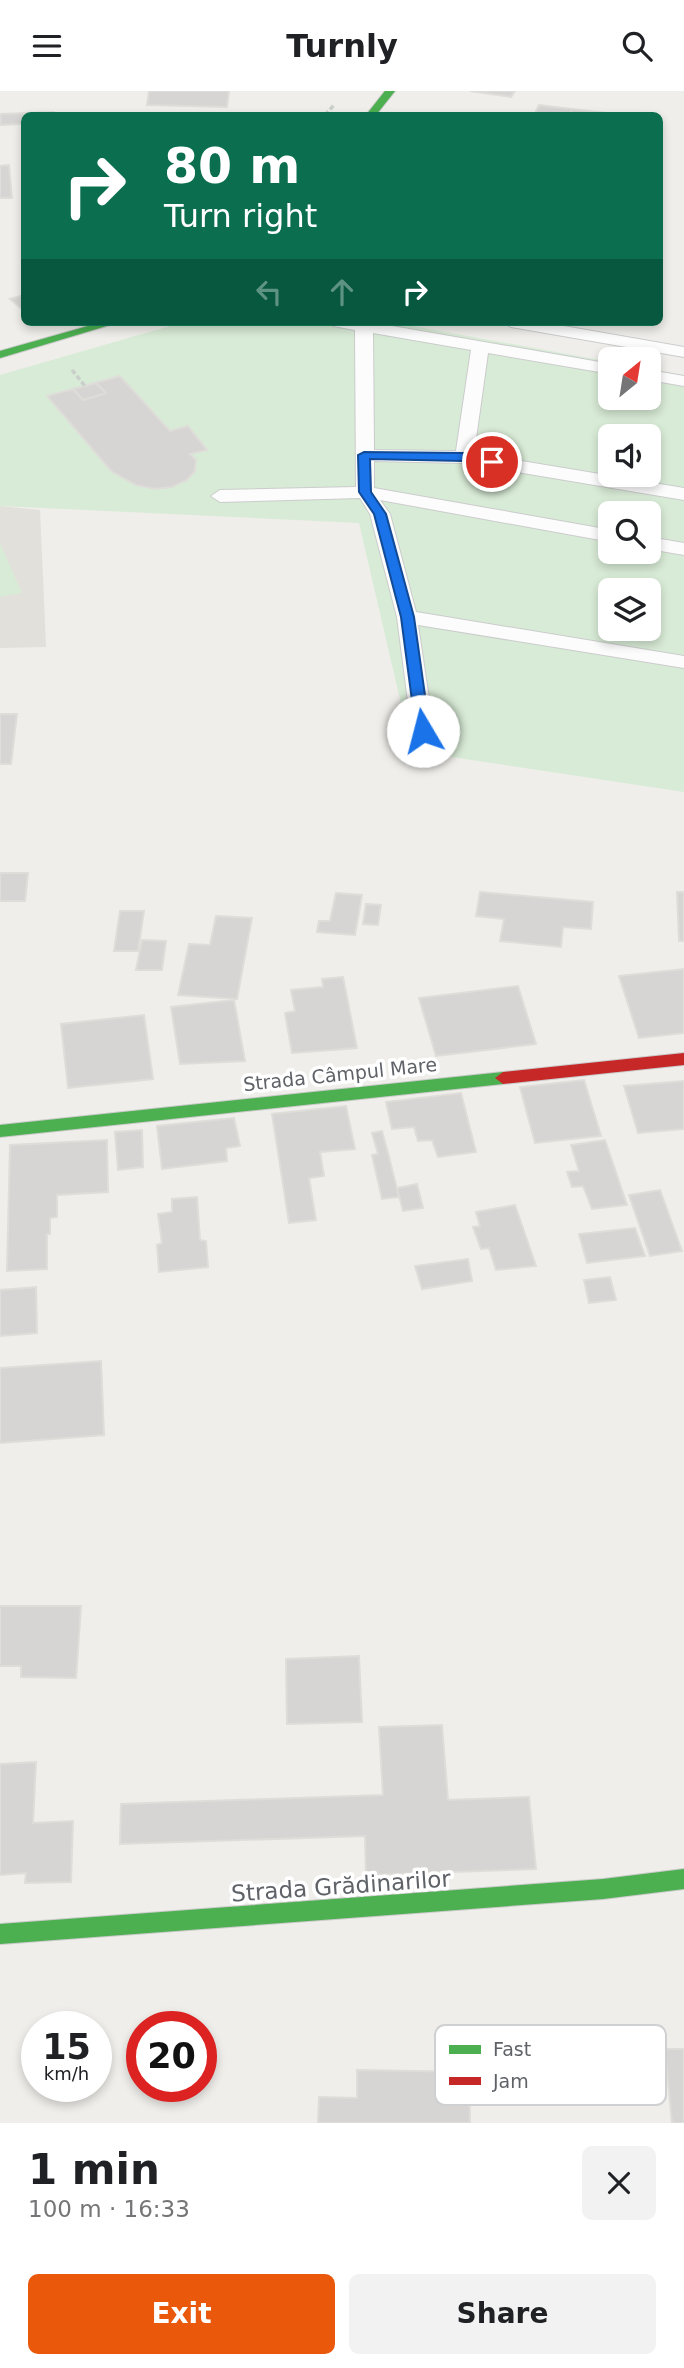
<!DOCTYPE html>
<html lang="en">
<head>
<meta charset="utf-8">
<style>
  :root { --surface:#fff; --page:#f2f2f2; --text:#202124; --muted:#757577; --accent:#ea580c }
  body { margin:0; font-family:"DejaVu Sans",sans-serif; background:var(--page); color:var(--text); height:100vh; display:flex; flex-direction:column; font-size:26px; white-space:nowrap }
  * { box-sizing:border-box; margin:0 }
  p { font-size:23px; color:var(--muted) }
  .icon { flex:none; width:38px; height:38px; fill:none; stroke:currentColor; stroke-width:2; stroke-linecap:round; stroke-linejoin:round }
  .map { position:relative; height:2032px; overflow:hidden }
  .drawer { display:flex; flex-direction:column; background:var(--surface); flex:1 }
  .drawer>* { flex:none }
  .top-card { position:absolute; left:21px; top:21px; width:642px; height:214px; border-radius:10px; box-shadow:0 4px 10px #0003; background:#0b6e4f; color:#fff; overflow:hidden }
  .needle { width:46px; rotate:30deg }
  .fabs { position:absolute; left:598px; top:256px; display:grid; gap:14px }
  .fabs a { display:grid; place-items:center; width:63px; height:63px; border-radius:10px; background:var(--surface); box-shadow:0 4px 10px #0003; font-size:35px }
  .speed { position:absolute; left:21px; top:1920px; display:flex; gap:14px; font-size:35px; font-weight:700; text-align:center }
  .speed>* { display:grid; place-content:center; width:91px; height:91px; border-radius:50%; background:var(--surface); box-shadow:0 4px 10px #0003; line-height:1 }
  .speed small { font-size:18px; font-weight:400 }
  .speed .limit { border:10px solid #d22; background:#fff; color:#111 }
  .pin { position:absolute; display:grid; place-items:center; width:60px; height:60px; color:#fff; margin:-30px; border:4px solid #fff; border-radius:50%; box-shadow:0 2px 7px #0007 }
  .me { position:absolute; width:77px; margin:-38px; rotate:352deg; stroke-linejoin:round; filter:drop-shadow(0 0 5px #0008) }
  .turn { display:flex; align-items:center; gap:24px; height:147px; padding:0 28px; font-size:32px }
  .turn .icon { width:91px; height:91px; stroke-width:2.5 }
  .turn b { display:block; font-size:49px; line-height:60px }
  .lanes { display:flex; align-items:center; height:66px; padding:0 28px; background:#0003; justify-content:center; gap:35px; direction:ltr }
  .lanes .off { opacity:.35 }
  .round { display:grid; place-items:center; flex:none; width:74px; height:74px; border-radius:10px; background:var(--page) }
  .headline { display:flex; align-items:center; justify-content:space-between; height:119px; padding:0 28px }
  h1 { font-size:42px; font-weight:700; line-height:52px }
  .primary-button { display:flex; gap:14px; margin-top:auto; padding:14px 28px }
  .primary-button a { flex:1; height:80px; border-radius:10px; background:var(--accent); color:#fff; font-size:28px; font-weight:700; line-height:80px; text-align:center }
  .primary-button a+a { background:var(--page); color:var(--text) }
  header { display:flex; justify-content:space-between; align-items:center; height:91px; padding:0 28px; background:var(--surface); font-size:32px; font-weight:700 }
  .map>svg:first-child { display:block }
  .education { fill:#e2e0da }
  .green { fill:#d8ebd6; fill-rule:evenodd }
  .building { fill:#d6d5d3; stroke:#deddd9; stroke-width:2 }
  .lines { fill:none; stroke-linecap:round; stroke-linejoin:round }
  .lane-casing { stroke:#cbcccc; stroke-width:2 }
  .fast-casing { stroke:#cacacb; stroke-width:2 }
  .jam-casing { stroke:#cacacb; stroke-width:2 }
  .path { stroke:#cacfcc; stroke-width:3.5; stroke-dasharray:5 2.5; stroke-linecap:butt }
  .lane { fill:#fdfcfc; fill-rule:evenodd }
  .fast { fill:#4caf50; fill-rule:evenodd }
  .jam { fill:#c62828; fill-rule:evenodd }
  .route { fill:#1a73e8; stroke:#114b97; stroke-width:2 }
  .labels { text-anchor:middle; dominant-baseline:central; stroke-width:7; stroke-linejoin:round; paint-order:stroke }
  .street-label { font-size:19px; fill:#5f6368; stroke:#fff }
  .near-street-label { font-size:23px; fill:#5f6368; stroke:#fff }
  .key { fill:#fff; stroke:#cfd0d2; stroke-width:2 }
  .key-label { font-size:19px; fill:#5f6368 }
</style>
</head>
<body>
<header><svg class="icon" aria-label="menu" viewBox="0 0 24 24"><path d="M4 6h16M4 12h16M4 18h16"/></svg>Turnly<svg class="icon" aria-label="search" viewBox="0 0 24 24"><circle cx="10" cy="10" r="6"/><path d="M15 15l6 6"/></svg></header>
<div class="map">
<svg width="684" height="2032" viewBox="0 0 684 2032">
  <rect width="100%" height="100%" fill="#efeeea"/>
  <!-- education -->
  <path class="education" d="M0,415L40,419L46,556L0,557Z"/>
  <!-- green -->
  <path class="green" d="M184,231H391L611,271V306H649V278L684,284V701L412,660L359,432L0,415V284ZM611,345H649V383H611ZM611,422H649V460H611ZM611,499H649V537H611Z
    M0,452L22,502L0,506Z"/>
  <!-- building -->
  <path class="building" d="M149,0H229L227,16L147,14Z
    M470,0H515L511,6Z
    M539,14L572,18L570,24H534Z
    M572,18L624,24H570Z
    M54,21V24H24V33L0,34L1,23Z
    M9,74L12,107H0V75Z
    M24,204V220L10,208Z
    M120,285L170,340L188,335L207,359L190,363L196,369L195,380L187,389L172,396L155,398L136,394L112,381L47,305Z
    M96,292L106,302L83,309L73,298Z
    M0,623H17L11,673H0Z
    M0,782H28L25,810H0Z
    M480,801L593,811L591,838L563,836L561,856L500,850L504,828L476,825Z
    M677,801H684V850H679Z
    M336,802L362,804L355,844L317,841L319,830H330Z
    M366,813L381,814L378,834L363,833Z
    M120,820H144L138,860H114Z
    M216,825L252,827L237,908L178,904L189,853L210,854Z
    M142,849L166,850L162,879H136Z
    M684,878V942L639,947L619,885Z
    M343,886L357,957L292,962L285,922L295,920L291,899L323,896L322,888Z
    M518,895L536,953L436,965L419,907Z
    M234,909L245,970L180,973L171,916Z
    M144,924L153,988L68,997L61,933Z
    M584,989L601,1045L535,1052L520,996Z
    M684,990V1038L638,1042L624,995Z
    M461,1002L476,1061L438,1066L432,1049L418,1050L414,1036L392,1038L386,1011Z
    M346,1015L355,1058L320,1061L324,1085L309,1087L316,1129L289,1132L272,1023Z
    M234,1027L240,1055L226,1057L227,1070L162,1078L157,1035Z
    M142,1039L143,1076L118,1079L115,1041Z
    M382,1040L388,1062L399,1106L382,1108L372,1064L378,1063L372,1042Z
    M107,1049L108,1101L57,1104V1126L50,1127V1143H47V1178L7,1180L10,1054Z
    M605,1049L627,1114L592,1118L583,1095L572,1096L567,1081L579,1080L571,1054Z
    M417,1093L423,1117L403,1120L397,1097Z
    M660,1099L682,1160L650,1165L629,1104Z
    M197,1106L200,1149L206,1150L208,1176L159,1181L157,1154L162,1152L158,1123L172,1121V1108Z
    M515,1114L536,1175L496,1179L489,1157L481,1158L473,1136L480,1135L476,1121Z
    M635,1137L645,1165L587,1172L579,1143Z
    M468,1168L472,1190L422,1198L415,1175Z
    M610,1186L616,1209L589,1212L584,1189Z
    M36,1196L37,1242L0,1245V1199Z
    M101,1270L104,1344L0,1352V1277Z
    M0,1515H81L76,1587L21,1586V1575H0Z
    M359,1565L362,1631L287,1633L286,1568Z
    M442,1634L448,1709L529,1706L536,1778L366,1784L365,1745L120,1753L121,1713L383,1704L379,1636Z
    M36,1671L33,1732L73,1730L71,1791L25,1792L26,1782L0,1784V1673Z
    M665,1958H684V2032H672Z
    M357,1979L469,1981L470,2032H318L319,2006L357,2007Z"/>
  <g class="lines">
    <defs>
      <path id="lane" d="M330,231H369L611,273V283L488,262L474,362L684,397V409L464,372L374,370V397L611,439V451L380,409L390,423L416,521L684,565V577L418,534L434,641L430,646H416L412,641L397,526L370,423L360,407L220,411L211,405L220,399L356,396L355,239L333,235ZM373,242L471,259L456,360L374,359Z
        M502,231H541L684,256V266L511,236Z
        M649,279L684,285V295L649,289Z
        M649,446L684,452V464L649,458Z"/>
      <path id="fast" d="M385,0H395L376,24H366Z
        M102,231H120L0,267V260Z
        M503,981L511,987L503,993L0,1046V1034Z
        M684,1778V1798L603,1808L0,1853V1833L603,1788Z"/>
      <path id="jam" d="M684,962V974L503,993L495,987L503,981Z"/>
    </defs>
    <!-- lane casing -->
    <use href="#lane" class="lane-casing"/>
    <!-- fast casing -->
    <use href="#fast" class="fast-casing"/>
    <!-- jam casing -->
    <use href="#jam" class="jam-casing"/>
    <!-- path -->
    <path class="path" d="M325,24L334,14
      M72,279L85,295"/>
    <!-- lane -->
    <use href="#lane" class="lane"/>
    <!-- fast -->
    <use href="#fast" class="fast"/>
    <!-- jam -->
    <use href="#jam" class="jam"/>
  </g>
  <!-- route -->
  <path class="route" d="M364,361L464,362L498,371L492,374L464,370L370,368L371,401L386,423L414,526L430,640L423,645L416,640L401,526L374,423L359,401L358,364Z"/>
  <g class="labels">
    <!-- street labels -->
    <g class="street-label">
      <text transform="translate(340 983) rotate(-6)">Strada Câmpul Mare</text>
    </g>
    <!-- near-street labels -->
    <g class="near-street-label">
      <text transform="translate(341 1795) rotate(-4)">Strada Grădinarilor</text>
    </g>
  </g>
  <!-- legend -->
  <rect x="435" y="1934" width="231" height="80" rx="10" class="key"/>
  <rect x="449" y="1954" width="32" height="9" fill="#4caf50"/>
  <rect x="449" y="1986" width="32" height="8" fill="#c62828"/>
  <g class="key-label">
    <text x="493" y="1965">Fast</text>
    <text x="493" y="1997">Jam</text>
  </g>
</svg>
<div class="fabs">
<a><svg class="needle" viewBox="-14 -14 28 28"><path d="M0-13l5 13h-10z" fill="#e53935"/><path d="M0 13l5-13h-10z" fill="#757577"/></svg></a>
<a><svg class="icon" aria-label="sound" viewBox="0 0 24 24"><path d="M4 9h4l5-4v14l-5-4H4zM17 9q2 3 0 6"/></svg></a>
<a><svg class="icon" aria-label="search" viewBox="0 0 24 24"><circle cx="10" cy="10" r="6"/><path d="M15 15l6 6"/></svg></a>
<a><svg class="icon" aria-label="layers" viewBox="0 0 24 24"><path d="M12 4l9 5-9 5-9-5zM3 14l9 5 9-5"/></svg></a>
</div>
<div class="speed"><div>15<small>km/h</small></div><div class="limit">20</div></div>
<div class="pin" style="left:492px;top:371px;background:#d93025"><svg class="icon" aria-label="arrive" viewBox="0 0 24 24"><path d="M6 21V4h12l-3 4 3 4H6"/></svg></div>
<svg class="me" style="left:423px;top:640px" viewBox="-20 -20 40 40"><circle r="19" fill="#fff"/><path d="M0-13L10 11 0 6-10 11z" fill="#1a73e8"/></svg>
<div class="top-card">
<div class="turn"><svg class="icon" aria-label="right" viewBox="0 0 24 24"><path d="M7 20v-9h11M14 6l5 5-5 5"/></svg><div><b>80 m</b>Turn right</div></div>
<div class="lanes"><svg class="icon off" aria-label="left" viewBox="0 0 24 24"><path d="M17 20v-9H6M10 6l-5 5 5 5"/></svg><svg class="icon off" aria-label="ahead" viewBox="0 0 24 24"><path d="M12 20V5M6 11l6-6 6 6"/></svg><svg class="icon" aria-label="right" viewBox="0 0 24 24"><path d="M7 20v-9h11M14 6l5 5-5 5"/></svg></div>
</div>
</div>
<section class="drawer">
<div class="headline"><div><h1>1 min</h1><p>100 m · 16:33</p></div><a class="round"><svg class="icon" aria-label="close" viewBox="0 0 24 24"><path d="M6 6l12 12M18 6L6 18"/></svg></a></div>
<div class="primary-button"><a>Exit</a><a>Share</a></div>
</section>
</body>
</html>
